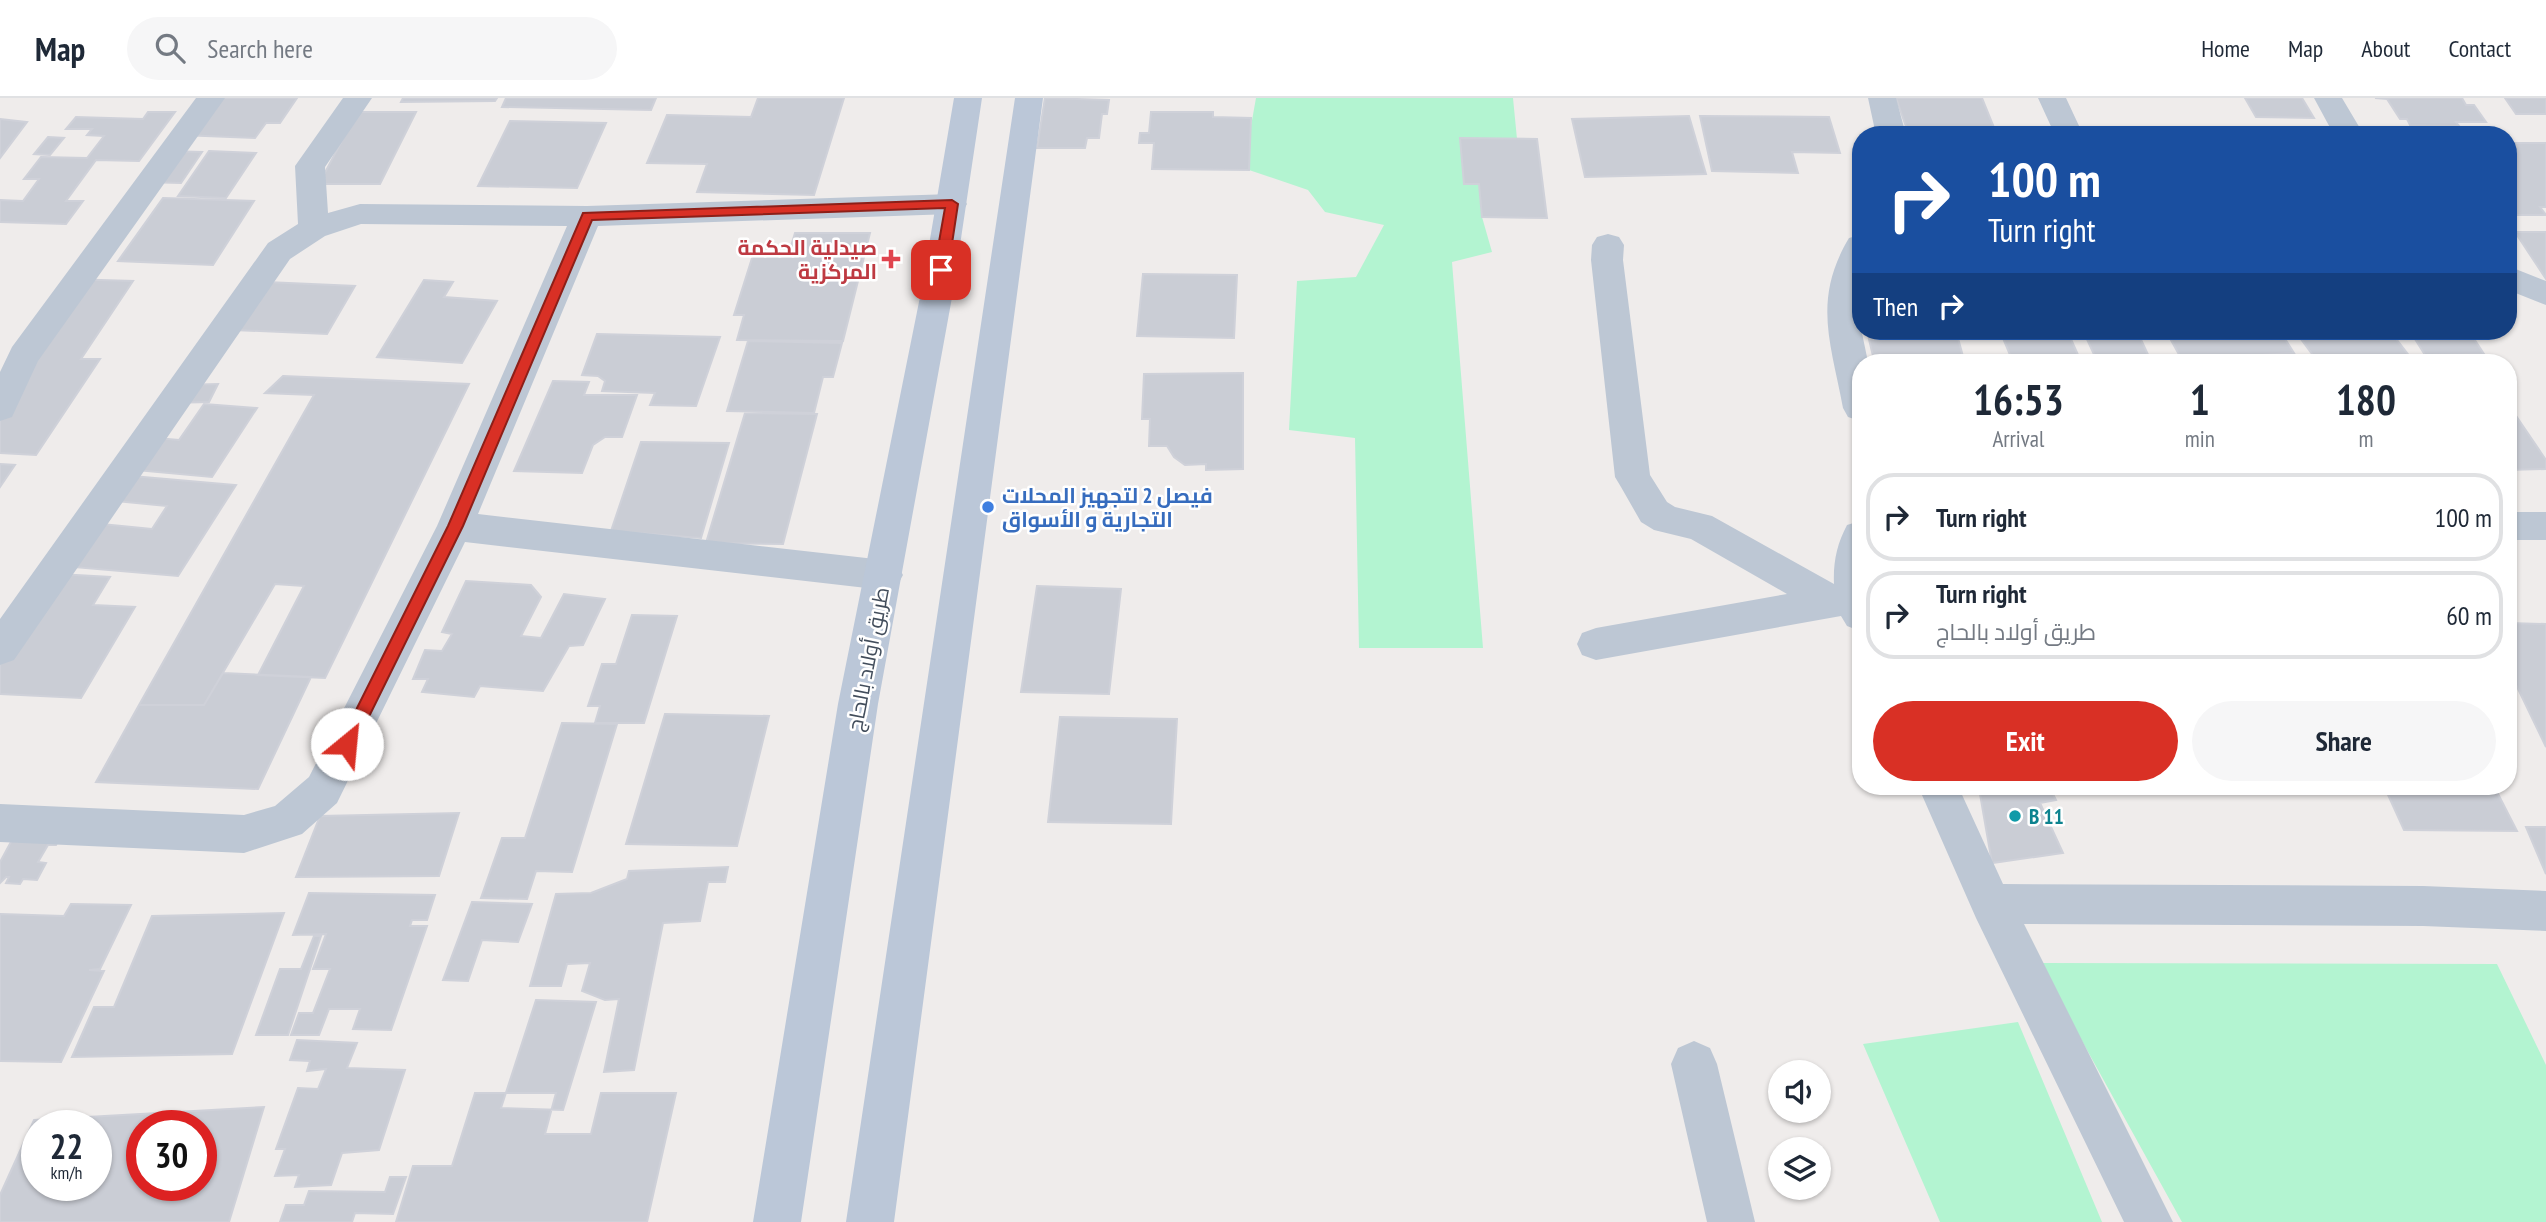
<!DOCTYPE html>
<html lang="en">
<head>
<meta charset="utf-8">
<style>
  :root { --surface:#fff; --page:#f6f6f7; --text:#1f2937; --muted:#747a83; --line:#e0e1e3; --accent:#d93025 }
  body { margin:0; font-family:"PT Sans Narrow",Cairo,sans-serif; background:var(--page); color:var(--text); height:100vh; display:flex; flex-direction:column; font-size:26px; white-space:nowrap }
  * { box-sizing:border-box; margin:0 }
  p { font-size:23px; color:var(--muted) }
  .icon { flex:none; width:38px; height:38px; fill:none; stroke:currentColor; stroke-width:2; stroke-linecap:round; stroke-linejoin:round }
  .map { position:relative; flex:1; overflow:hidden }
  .sheet { position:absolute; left:1852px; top:256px; width:665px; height:441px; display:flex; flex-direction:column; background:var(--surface); border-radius:28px; box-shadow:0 2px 5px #0004 }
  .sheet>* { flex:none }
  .hud { position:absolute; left:1852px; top:28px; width:665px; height:214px; border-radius:28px; box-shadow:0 2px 5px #0004; background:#1a4fa0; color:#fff; overflow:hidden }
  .buttons { position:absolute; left:1768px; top:962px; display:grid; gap:14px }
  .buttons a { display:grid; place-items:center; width:63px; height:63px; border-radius:50%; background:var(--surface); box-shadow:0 2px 5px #0004; font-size:35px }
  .speed { position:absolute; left:21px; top:1012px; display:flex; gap:14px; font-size:35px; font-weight:700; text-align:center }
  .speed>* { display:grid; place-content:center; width:91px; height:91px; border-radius:50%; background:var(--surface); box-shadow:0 2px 5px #0004; line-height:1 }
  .speed small { font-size:18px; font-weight:400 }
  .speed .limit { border:10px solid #d22; background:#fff; color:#111 }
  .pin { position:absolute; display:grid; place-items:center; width:60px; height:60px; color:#fff; margin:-30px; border-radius:14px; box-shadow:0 4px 10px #0006 }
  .me { position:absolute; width:77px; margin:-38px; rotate:28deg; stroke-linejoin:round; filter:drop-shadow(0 0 5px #0008) }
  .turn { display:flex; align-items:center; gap:24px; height:147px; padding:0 21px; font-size:32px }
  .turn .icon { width:91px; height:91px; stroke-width:2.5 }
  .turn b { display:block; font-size:49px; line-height:60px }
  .then { display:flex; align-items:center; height:66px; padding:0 21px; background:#0003; gap:14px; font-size:26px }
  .eta { display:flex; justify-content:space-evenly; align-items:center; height:119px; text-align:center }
  .eta b { font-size:42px; font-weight:700; line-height:49px }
  .primary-button { display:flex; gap:14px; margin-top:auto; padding:14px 21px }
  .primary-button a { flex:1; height:80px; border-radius:42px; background:var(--accent); color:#fff; font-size:28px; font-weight:700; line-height:80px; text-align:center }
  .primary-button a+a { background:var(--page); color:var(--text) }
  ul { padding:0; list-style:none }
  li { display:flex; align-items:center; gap:21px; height:88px; margin:0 14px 10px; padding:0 7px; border:4px solid var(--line); border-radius:28px }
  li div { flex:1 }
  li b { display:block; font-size:26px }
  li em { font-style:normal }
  header { display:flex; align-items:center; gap:42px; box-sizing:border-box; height:98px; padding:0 35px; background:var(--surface); border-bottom:2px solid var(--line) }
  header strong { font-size:33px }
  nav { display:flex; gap:38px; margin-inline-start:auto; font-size:24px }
  .search { width:490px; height:63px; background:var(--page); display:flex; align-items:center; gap:18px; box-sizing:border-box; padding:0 24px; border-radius:38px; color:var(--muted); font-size:26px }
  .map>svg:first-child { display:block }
  .green { fill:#b3f4d1 }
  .building { fill:#cacdd5; stroke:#cfd1d9; stroke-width:2; fill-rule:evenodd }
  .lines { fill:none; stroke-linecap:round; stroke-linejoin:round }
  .street { fill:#bdc7d4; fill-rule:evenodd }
  .secondary { fill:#bbc7d8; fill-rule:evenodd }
  .route { fill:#d93025; stroke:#8d1f18; stroke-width:2 }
  .health-dot { fill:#e0444e; stroke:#fff; stroke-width:2.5 }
  .shop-dot { fill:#3f7fe0; stroke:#fff; stroke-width:2.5 }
  .culture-dot { fill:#0f9aa8; stroke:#fff; stroke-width:2.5 }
  .labels { text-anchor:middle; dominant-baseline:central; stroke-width:5; stroke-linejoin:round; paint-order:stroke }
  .health-label { font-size:21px; font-weight:bold; fill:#be3a42; stroke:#fff; text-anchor:end }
  .shop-label { font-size:21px; font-weight:bold; fill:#366cbe; stroke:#fff; text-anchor:start }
  .street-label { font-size:21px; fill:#424d5b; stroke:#fff }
  .culture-label { font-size:21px; font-weight:bold; fill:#0d838f; stroke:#fff; text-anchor:start }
</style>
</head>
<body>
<header>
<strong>Map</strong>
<div class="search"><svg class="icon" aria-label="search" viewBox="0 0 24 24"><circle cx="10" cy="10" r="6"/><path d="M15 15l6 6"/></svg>Search here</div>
<nav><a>Home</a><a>Map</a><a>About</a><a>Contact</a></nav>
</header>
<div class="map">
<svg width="2546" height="1124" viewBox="0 0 2546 1124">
  <rect width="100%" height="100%" fill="#efeceb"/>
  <!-- green -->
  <path class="green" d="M1256,0H1513L1517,41L1465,86H1479L1482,119L1492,154L1452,164L1483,550H1359L1355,340L1289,332L1297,183L1356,179L1384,127L1325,114L1308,92L1249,72L1251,28Z
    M2039,865L2497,866L2546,967V1124H2182Z
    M2018,924L2102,1124H1940L1863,946Z"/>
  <!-- building -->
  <path class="building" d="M209,0H297L280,25H266L255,40L182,37Z
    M403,0H497L495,3L401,4Z
    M506,0H656L651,12L502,9Z
    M758,0H844L814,97L697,94L707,66L647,65L667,17L751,19Z
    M1045,0L1109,2L1107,16H1102L1099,40H1087L1085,50H1037Z
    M1896,0H1982L1997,37H1909Z
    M2245,0H2302L2314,20L2256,19Z
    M2462,0L2466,7H2474L2486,24H2456L2459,28L2410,27L2407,21H2400L2387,1L2375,0Z
    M2505,0H2546V16H2516Z
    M148,14H175L139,63L96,62L66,103H83L66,126L0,124V102L23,103L39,81H24L41,59L87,60L104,38L87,37L92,31H66L76,19L143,21Z
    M357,14H416L380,86H319Z
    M1151,14H1213V19L1251,20L1249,72L1152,71L1154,45H1139L1140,35H1149Z
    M1689,18L1706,76L1585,79L1572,21Z
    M1700,18L1829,19L1840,55L1792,54L1798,75L1712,73Z
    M0,21L27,24L0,60Z
    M510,23L606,25L577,90L478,88Z
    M2215,31L2292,32L2295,37H2218Z
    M48,39L64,40L50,57L34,56Z
    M1460,40L1537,41L1547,120L1482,119L1479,86H1464Z
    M2508,45H2546V109H2540L2546,117H2508Z
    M166,53L202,54L181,85L144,84Z
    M209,53L256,55L226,100L178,98Z
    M163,100L254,103L213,167L118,163Z
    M2515,134H2546V181Z
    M795,135H870L843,243L737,242L744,217H734L753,157L788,158Z
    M1143,176L1237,177L1234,240L1137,238Z
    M66,181L133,183L81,261H100L36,357L0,355V311Z
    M424,182L453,184L444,199L497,203L462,265L377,259Z
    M266,184L355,188L327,236L235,232Z
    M1867,233H1956L1964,262L1873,258Z
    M2000,233H2137L2151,263H2097L2086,239H2070L2079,259L2034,260L2035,264H2013Z
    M2166,233H2280L2294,255L2182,262Z
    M2295,233H2390L2414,264H2318Z
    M2410,233H2469L2484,256L2425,257Z
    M597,236L720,239L696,308L650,307L655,295L602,293L605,283L598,278L582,277Z
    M748,243L842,245L833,279H823L814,315L727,313Z
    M1243,275V371L1206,372V366L1185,367L1174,359L1167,348H1149L1150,321H1142L1144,276Z
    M283,278L469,286L325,580L258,577L304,488L275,486L204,607H139L314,297L265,295Z
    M553,283L589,284L584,297H637L622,339H605L593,347L582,375L514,373Z
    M218,286L209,304L170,305L179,287Z
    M204,306L257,310L212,379L135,372L157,340L179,342Z
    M2508,306L2546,362V371L2508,372Z
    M745,315L817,316L783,446L706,445Z
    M641,344L729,345L701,440L611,433Z
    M0,366L15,367L0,389Z
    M132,378L236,387L178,478L73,469L102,426L152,431L167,408L115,403Z
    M58,476L110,479L93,507L135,509L81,600L0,596V567Z
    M466,483L531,487L541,499L521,538L541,540L564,496L605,501L583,547L569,548L543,593L480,588L474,599L422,594L428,581H413L425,552L442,553L452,536L442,534Z
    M1037,488L1121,491L1109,596L1021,594Z
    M632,517L677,518L644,625H595L600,608H588L602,566H616Z
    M2508,525L2546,526V649L2508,570Z
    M223,575L311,579L258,691L96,684L139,607H204Z
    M665,616L769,618L737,748L626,746Z
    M1060,619L1177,621L1171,726L1048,724Z
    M562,625L617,626L572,774L536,773L527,801L481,800L502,740H525Z
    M1949,688H2049L2056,702L2040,705L2063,755L1992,765L1980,696Z
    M2384,688H2494L2517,733L2404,732Z
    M459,715L439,778L296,779L320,718Z
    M19,729L64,730L56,747H48L38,764L46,765L37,782L23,781L20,786L6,785L9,779H6L0,785V764Z
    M2526,729H2546V776Z
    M728,769L725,784H708L700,823L663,825L634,972L604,974L619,901L605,902L582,893L590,865L567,866L561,888H530L556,796L591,795L627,781L629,773Z
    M309,795L435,797L427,822H412L410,828H427L391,932L353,931L360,911H329L319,937H291L299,915H313L330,871H313L326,836L293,837Z
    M472,804L532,806L518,844L482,842L468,883L443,882Z
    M71,806L131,807L100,871L89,872L104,873L61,964L0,963V816L64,818Z
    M284,815L232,956L72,959L94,909H114L152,818Z
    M314,838H321L288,937H256L280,871H301Z
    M536,902L596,904L563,1012L501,1010Z
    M297,942L357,945L347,970L405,972L379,1052L342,1055L331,1087L295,1089L299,1077L275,1078L285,1051H276L298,990L318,991L326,971L307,973L310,963L290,962Z
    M475,995H556L545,1036H591L601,995H676L647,1124H396L413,1068H452Z
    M264,1009L229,1124H0V1097L34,1022ZM37,1027H96V1087H37ZM142,1027H201V1087H142Z
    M390,1079H406L393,1116L355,1115L352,1124H280L286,1107H304L309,1093L385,1094Z"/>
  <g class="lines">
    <!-- street -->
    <path class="street" d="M196,0H225L38,263L12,319L0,323V274L12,249Z
      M343,0H372L325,69L328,115L360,106L587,108L952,96L963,99L967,106L963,113L952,116L598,128L478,416L884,462L897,466L903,477L897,488L884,492L465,444L337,705L302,736L244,755L0,744V706L244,717L275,708L309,679L437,428L567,128L361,126L325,138L290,161L14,562L0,567V521L268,145L298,126L295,68Z
      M1868,0H1896L1906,37H1876Z
      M2038,0H2066L2080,30L2075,37H2055Z
      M2314,0H2342L2364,37H2334Z
      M1608,136L1619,139L1624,147L1623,162L1650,377L1667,404L1675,409L1712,418L1834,486C1833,464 1837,446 1847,427L1860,423V533L1847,528L1841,518L1596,562L1582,557L1577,546L1582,535L1596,530L1787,496L1691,441L1654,432L1641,424L1621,389L1615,379L1591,162L1592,147L1597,139Z
      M1860,137L1857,211L1868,264H1860V323L1848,319L1843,310C1831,245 1812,202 1849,140Z
      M2508,168L2546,183V207L2508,192Z
      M2508,414H2546V442H2508Z
      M1918,688H1958L2003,786L2423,788L2546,793V833L2423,828L2024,826L2173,1124H2124L1976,820Z
      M1694,943L1710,950L1717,966L1755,1124H1707L1671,966L1678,950Z"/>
    <!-- secondary -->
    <path class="secondary" d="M954,0H982L953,194L878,606L801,1124H753L838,606L921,194Z
      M1015,0H1043L894,1124H846Z"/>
  </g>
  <!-- route -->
  <path class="route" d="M952,102L958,106L948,172L941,176L934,172L945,110L592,122L463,428L353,651H342V640L448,428L583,115Z"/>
  <!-- markers -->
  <path class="health-dot" d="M887.5 150.5h7v7h7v7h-7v7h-7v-7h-7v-7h7z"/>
  <circle class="shop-dot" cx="988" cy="409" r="7"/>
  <circle class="culture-dot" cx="2015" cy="718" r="7"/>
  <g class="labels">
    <!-- health labels -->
    <g class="health-label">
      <text x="877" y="149">صيدلية الحكمة<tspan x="877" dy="24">المركزية</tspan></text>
    </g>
    <!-- shop labels -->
    <g class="shop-label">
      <text x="1002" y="397">فيصل 2 لتجهيز المحلات<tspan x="1002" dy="24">التجارية و الأسواق</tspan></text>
    </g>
    <!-- street labels -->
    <g class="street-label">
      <text transform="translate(868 561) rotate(-79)">طريق أولاد بالحاج</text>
    </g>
    <!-- culture labels -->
    <g class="culture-label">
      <text x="2029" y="718">B 11</text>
    </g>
  </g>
</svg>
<div class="buttons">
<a><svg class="icon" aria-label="sound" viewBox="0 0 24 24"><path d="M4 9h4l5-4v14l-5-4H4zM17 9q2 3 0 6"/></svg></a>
<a><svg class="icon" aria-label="layers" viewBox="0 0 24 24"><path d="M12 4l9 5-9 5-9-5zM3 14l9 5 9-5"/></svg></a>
</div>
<div class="speed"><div>22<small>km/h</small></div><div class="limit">30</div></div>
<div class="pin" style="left:941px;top:172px;background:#d93025"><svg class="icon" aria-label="arrive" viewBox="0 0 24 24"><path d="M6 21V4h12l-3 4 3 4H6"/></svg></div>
<svg class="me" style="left:347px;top:646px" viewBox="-20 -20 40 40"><circle r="19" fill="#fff"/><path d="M0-13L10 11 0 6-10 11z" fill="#d93025"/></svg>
<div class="hud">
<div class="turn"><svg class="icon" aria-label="right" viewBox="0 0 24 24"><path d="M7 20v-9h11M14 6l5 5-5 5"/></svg><div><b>100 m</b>Turn right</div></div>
<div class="then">Then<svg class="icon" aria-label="right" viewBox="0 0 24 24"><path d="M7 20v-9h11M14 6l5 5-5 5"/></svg></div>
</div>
<section class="sheet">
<div class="eta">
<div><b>16:53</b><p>Arrival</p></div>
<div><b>1</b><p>min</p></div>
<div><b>180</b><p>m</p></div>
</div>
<ul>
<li><svg class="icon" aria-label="right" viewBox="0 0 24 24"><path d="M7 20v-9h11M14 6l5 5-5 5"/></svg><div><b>Turn right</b></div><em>100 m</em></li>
<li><svg class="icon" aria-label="right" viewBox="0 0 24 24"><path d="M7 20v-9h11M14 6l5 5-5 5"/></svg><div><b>Turn right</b><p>طريق أولاد بالحاج</p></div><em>60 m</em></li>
</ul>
<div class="primary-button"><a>Exit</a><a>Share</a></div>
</section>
</div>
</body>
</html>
